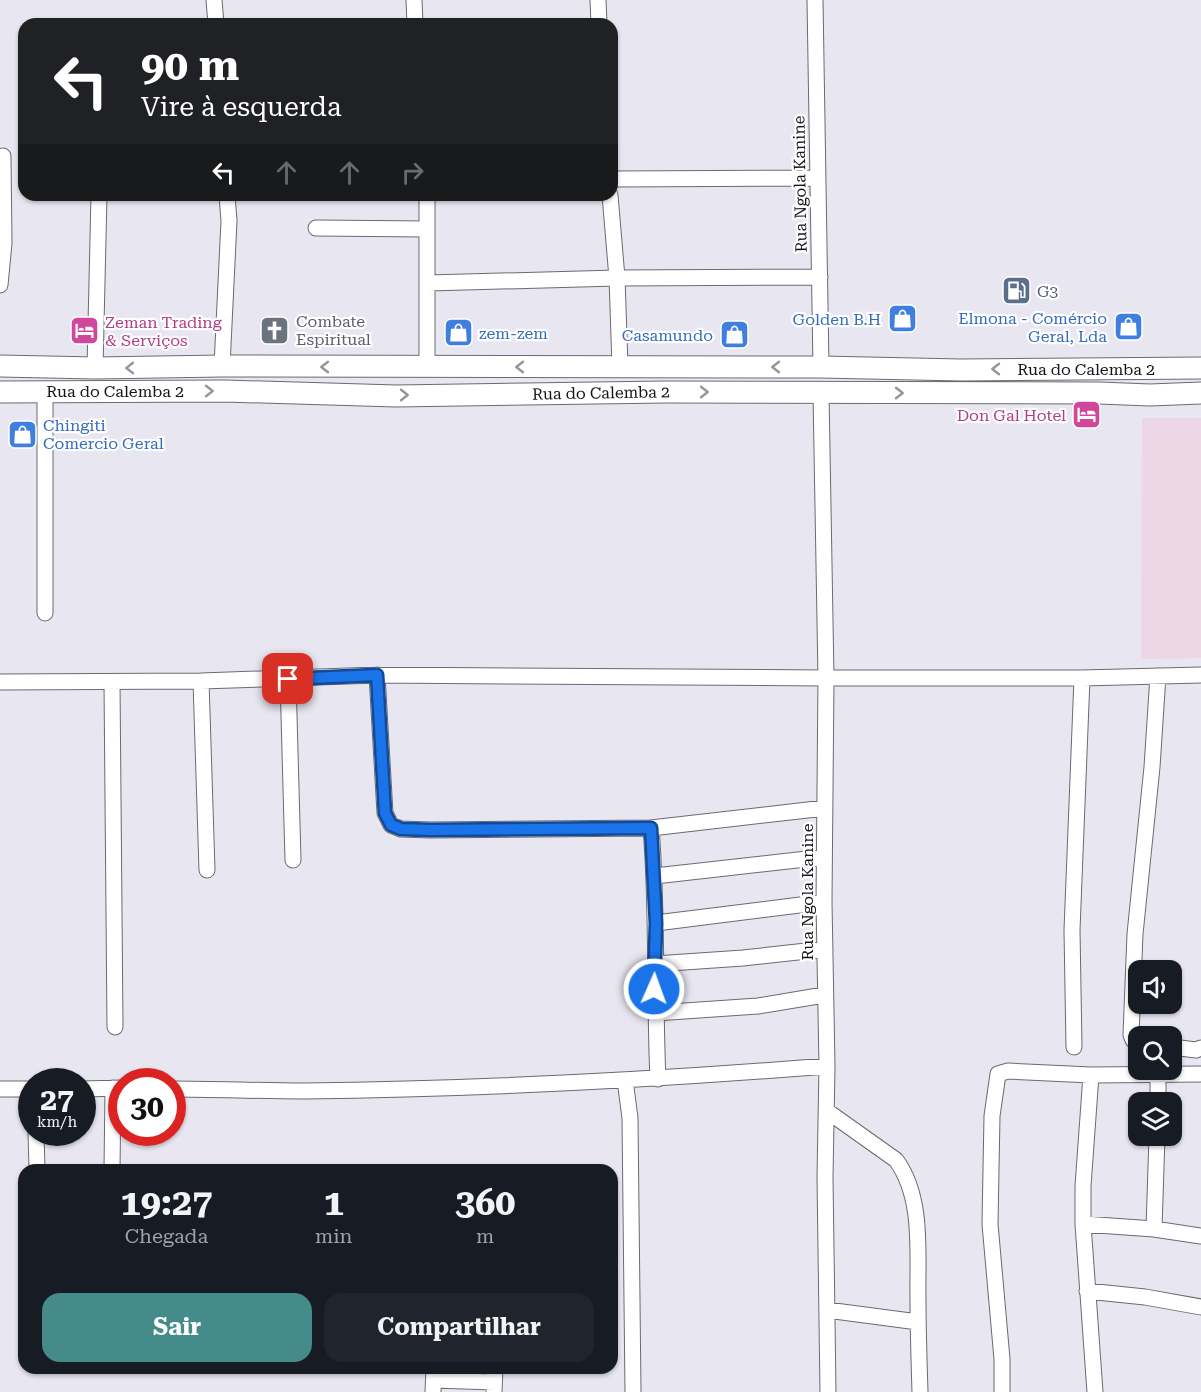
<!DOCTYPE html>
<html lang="pt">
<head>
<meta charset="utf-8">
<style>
  :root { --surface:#171b24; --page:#20242c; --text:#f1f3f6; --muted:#9ea1a6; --accent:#448b89 }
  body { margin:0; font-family:"Roboto Serif",serif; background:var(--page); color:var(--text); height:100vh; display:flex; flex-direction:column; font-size:22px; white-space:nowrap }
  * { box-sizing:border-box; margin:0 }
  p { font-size:20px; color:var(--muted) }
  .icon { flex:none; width:33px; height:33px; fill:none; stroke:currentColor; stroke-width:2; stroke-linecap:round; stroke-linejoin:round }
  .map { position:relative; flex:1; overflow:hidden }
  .sheet { position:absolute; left:18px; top:1164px; width:600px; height:210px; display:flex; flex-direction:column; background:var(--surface); border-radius:18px; box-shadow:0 2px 4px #0004 }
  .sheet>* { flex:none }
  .hud { position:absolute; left:18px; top:18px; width:600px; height:183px; border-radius:18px; box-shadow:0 2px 4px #0004; background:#202124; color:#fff; overflow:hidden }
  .buttons { position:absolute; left:1128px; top:960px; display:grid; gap:12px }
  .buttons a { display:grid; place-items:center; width:54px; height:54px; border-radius:12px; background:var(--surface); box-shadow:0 2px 4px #0004; font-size:30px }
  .speed { position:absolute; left:18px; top:1068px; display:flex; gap:12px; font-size:30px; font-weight:700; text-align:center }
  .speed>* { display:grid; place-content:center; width:78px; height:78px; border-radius:50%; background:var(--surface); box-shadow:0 2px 4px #0004; line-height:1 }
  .speed small { font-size:15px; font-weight:400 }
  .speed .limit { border:9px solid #d22; background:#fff; color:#111 }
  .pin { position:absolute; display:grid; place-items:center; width:51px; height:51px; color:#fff; margin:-26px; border-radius:12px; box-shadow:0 3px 9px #0006 }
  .me { position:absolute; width:66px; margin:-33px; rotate:2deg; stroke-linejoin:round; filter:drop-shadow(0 0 4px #0008) }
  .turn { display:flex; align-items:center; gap:21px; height:126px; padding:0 24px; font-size:27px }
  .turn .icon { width:78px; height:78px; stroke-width:2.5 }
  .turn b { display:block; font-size:42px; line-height:51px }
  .lanes { display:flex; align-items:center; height:57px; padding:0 24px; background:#0003; justify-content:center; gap:30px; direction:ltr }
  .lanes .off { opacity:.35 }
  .eta { display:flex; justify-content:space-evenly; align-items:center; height:102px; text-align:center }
  .eta b { font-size:36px; font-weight:700; line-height:42px }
  .action { display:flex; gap:12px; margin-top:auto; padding:12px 24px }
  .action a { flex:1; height:69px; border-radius:18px; background:var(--accent); color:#fff; font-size:24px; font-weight:700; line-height:69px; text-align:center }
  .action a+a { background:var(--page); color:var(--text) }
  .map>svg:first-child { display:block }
  .commercial { fill:#ecd7e6 }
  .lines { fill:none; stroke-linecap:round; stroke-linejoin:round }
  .street-casing { stroke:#6b6a72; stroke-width:17 }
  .secondary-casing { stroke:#6b6a72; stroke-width:23 }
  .street { stroke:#fff; stroke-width:15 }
  .secondary { stroke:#fff; stroke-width:21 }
  .oneway { stroke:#969597 }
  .route-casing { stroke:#114b97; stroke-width:15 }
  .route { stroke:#1a73e8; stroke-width:10 }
  .labels { text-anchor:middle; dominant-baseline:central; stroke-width:4.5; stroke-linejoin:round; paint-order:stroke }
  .street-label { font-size:16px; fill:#151418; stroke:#fff }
  .service-label { font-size:16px; fill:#4e5e75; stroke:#fff; text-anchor:start }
  .shop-label { font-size:16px; fill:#366cbe; stroke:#fff; text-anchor:end }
  .worship-label { font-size:16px; fill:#5b616d; stroke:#fff; text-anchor:start }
  .hotel-label { font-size:16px; fill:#b23c85; stroke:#fff; text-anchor:start }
</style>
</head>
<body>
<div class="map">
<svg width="1201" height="1392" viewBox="0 0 1201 1392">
  <rect width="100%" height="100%" fill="#e8e6f0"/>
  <!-- commercial -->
  <path class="commercial" d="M1142,418H1201V658L1141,659Z"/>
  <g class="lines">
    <defs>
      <path id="street" d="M214,0L216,24
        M414,0L415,24
        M598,0L599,24
        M815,0L821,367
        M612,179L817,178
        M427,195V367
        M610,195L617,278L620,366
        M316,228L427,229
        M428,283L617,278L820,277
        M0,285L4,243L3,156
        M222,366L229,221L227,195
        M95,368L99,195
        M821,393L826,678L824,902L827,1066L825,1177L828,1392
        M45,613V391
        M377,675L385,813L391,825L401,829L430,830L651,828L825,808
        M288,679L293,860
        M201,681L207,870
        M0,682L201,681L377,675L826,678H1082L1201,675
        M112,682L115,1027
        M651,828C658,912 654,995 658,1079
        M655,876L824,857
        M656,923L824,902
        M655,964L743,958L825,949
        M655,1013L758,1006L824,995
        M1138,1042L1133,1040L1131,1035L1135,934L1152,767L1158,676
        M1074,1047L1072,930L1082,678
        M1172,1047L1196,1050L1201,1048
        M1091,1075L1083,1186V1224L1095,1392
        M625,1080L630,1118L633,1392
        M0,1089H32
        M82,1089L122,1088
        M172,1089C216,1089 261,1091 304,1091C479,1089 653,1080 827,1066
        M1158,1102V1076
        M827,1111L896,1160C924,1198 917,1254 918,1299C918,1330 919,1361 920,1392
        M36,1132L37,1170
        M112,1170L113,1088
        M1083,1224L1154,1229L1201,1236
        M1154,1229L1157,1136
        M1087,1291L1145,1297L1201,1307
        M827,1310L918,1322
        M434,1380L494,1382
        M433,1392L434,1368
        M494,1392L495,1368
        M1002,1392V1359L990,1224L992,1116L998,1074L1008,1071L1091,1075L1201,1074"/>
      <path id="secondary" d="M0,366L95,368L222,366L821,367L961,370L1201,368
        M0,392L225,391L396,396L665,392L1099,393L1150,395L1201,393"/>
    </defs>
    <!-- street casing -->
    <use href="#street" class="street-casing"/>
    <!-- secondary casing -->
    <use href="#secondary" class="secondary-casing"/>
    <!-- street -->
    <use href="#street" class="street"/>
    <!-- secondary -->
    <use href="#secondary" class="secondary"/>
  </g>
  <!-- one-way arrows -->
  <defs><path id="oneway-chevron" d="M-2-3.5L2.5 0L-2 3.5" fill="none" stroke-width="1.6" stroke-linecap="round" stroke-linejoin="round" transform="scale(1.5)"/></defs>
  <g class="oneway">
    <use href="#oneway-chevron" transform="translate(325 367) rotate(-180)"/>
    <use href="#oneway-chevron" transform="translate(520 367) rotate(180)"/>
    <use href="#oneway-chevron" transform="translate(776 367) rotate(-180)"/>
    <use href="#oneway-chevron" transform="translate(130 368) rotate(179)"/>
    <use href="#oneway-chevron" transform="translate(996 369) rotate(180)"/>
    <use href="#oneway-chevron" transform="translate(209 391)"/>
    <use href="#oneway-chevron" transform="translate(704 392)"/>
    <use href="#oneway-chevron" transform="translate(899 393)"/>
    <use href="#oneway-chevron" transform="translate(404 395)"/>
  </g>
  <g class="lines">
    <defs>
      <path id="route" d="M288,679L377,675L385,813L391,825L401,829L430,830L651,828L656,923L654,989"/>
    </defs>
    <!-- route casing -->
    <use href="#route" class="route-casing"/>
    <!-- route -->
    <use href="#route" class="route"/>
  </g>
  <!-- icons -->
  <defs>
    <symbol id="fuel-square" viewBox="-11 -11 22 22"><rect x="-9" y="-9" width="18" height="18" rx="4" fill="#5c6f8a" stroke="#fff"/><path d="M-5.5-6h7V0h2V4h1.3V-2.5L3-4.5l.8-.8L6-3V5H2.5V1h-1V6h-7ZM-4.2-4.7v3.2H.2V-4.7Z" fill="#fff"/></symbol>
    <symbol id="shop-square" viewBox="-11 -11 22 22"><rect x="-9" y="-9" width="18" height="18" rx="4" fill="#3f7fe0" stroke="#fff"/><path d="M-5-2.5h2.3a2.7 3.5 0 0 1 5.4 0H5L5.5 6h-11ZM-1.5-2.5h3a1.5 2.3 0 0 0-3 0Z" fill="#fff"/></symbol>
    <symbol id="church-square" viewBox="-11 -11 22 22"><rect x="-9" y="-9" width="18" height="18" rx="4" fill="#6b7280" stroke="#fff"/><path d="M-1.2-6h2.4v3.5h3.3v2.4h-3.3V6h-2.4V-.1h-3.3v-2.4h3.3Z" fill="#fff"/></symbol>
    <symbol id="hotel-square" viewBox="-11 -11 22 22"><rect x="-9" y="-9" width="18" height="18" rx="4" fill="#d1479c" stroke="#fff"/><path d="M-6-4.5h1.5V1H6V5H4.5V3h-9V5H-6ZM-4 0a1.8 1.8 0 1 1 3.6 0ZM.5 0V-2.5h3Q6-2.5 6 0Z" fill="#fff"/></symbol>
  </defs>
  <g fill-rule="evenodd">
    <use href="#fuel-square" x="1000" y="274" width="33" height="33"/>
    <use href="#shop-square" x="886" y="302" width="33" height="33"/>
    <use href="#shop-square" x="1112" y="310" width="33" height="33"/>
    <use href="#church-square" x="258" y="314" width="33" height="33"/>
    <use href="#hotel-square" x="68" y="314" width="33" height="33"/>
    <use href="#shop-square" x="442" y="316" width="33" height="33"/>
    <use href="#shop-square" x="718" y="318" width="33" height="33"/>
    <use href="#hotel-square" x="1070" y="398" width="33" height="33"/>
    <use href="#shop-square" x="6" y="418" width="33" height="33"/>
  </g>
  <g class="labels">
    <!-- street labels -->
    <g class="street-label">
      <text transform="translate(800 184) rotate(-91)">Rua Ngola Kanine</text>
      <text x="1086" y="369">Rua do Calemba 2</text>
      <text x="115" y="391">Rua do Calemba 2</text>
      <text transform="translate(601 393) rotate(-1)">Rua do Calemba 2</text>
      <text transform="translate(807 892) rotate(-90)">Rua Ngola Kanine</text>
    </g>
    <!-- service labels -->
    <g class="service-label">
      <text x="1037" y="291">G3</text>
    </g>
    <!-- shop labels -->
    <g class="shop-label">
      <text x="1107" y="318">Elmona - Comércio<tspan x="1107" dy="18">Geral, Lda</tspan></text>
      <text x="881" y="319">Golden B.H</text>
      <text x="479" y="333" text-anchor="start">zem-zem</text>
      <text x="713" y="335">Casamundo</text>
      <text x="43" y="425" text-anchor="start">Chingiti<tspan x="43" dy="18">Comercio Geral</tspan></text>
    </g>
    <!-- worship labels -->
    <g class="worship-label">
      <text x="296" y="321">Combate<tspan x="296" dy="18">Espiritual</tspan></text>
    </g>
    <!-- hotel labels -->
    <g class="hotel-label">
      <text x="105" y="322">Zeman Trading<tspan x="105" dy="18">&amp; Serviços</tspan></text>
      <text x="1066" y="415" text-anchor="end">Don Gal Hotel</text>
    </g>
  </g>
</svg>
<div class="buttons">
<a><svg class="icon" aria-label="sound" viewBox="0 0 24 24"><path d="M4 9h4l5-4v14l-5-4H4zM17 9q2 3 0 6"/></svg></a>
<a><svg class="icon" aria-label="search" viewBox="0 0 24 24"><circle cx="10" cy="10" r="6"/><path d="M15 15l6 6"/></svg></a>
<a><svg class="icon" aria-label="layers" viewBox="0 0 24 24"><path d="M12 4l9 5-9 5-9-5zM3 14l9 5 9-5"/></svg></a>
</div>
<div class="speed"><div>27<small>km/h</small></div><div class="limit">30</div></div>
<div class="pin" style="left:288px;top:679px;background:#d93025"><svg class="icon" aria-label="arrive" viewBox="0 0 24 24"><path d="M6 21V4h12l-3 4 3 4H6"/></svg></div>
<svg class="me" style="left:654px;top:989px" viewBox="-20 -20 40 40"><circle r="17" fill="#1a73e8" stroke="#fff" stroke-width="3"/><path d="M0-11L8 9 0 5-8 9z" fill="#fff"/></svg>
<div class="hud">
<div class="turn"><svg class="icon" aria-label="left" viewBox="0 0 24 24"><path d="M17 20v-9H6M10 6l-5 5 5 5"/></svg><div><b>90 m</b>Vire à esquerda</div></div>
<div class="lanes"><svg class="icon" aria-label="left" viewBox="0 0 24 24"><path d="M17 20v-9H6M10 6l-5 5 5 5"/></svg><svg class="icon off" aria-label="ahead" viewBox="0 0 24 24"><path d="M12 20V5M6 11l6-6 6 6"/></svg><svg class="icon off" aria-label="ahead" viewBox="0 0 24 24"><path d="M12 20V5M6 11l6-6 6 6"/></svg><svg class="icon off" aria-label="right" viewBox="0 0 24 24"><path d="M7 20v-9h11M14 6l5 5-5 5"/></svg></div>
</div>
<section class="sheet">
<div class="eta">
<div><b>19:27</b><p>Chegada</p></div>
<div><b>1</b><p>min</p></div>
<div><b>360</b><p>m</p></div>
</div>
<div class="action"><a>Sair</a><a>Compartilhar</a></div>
</section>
</div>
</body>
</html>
